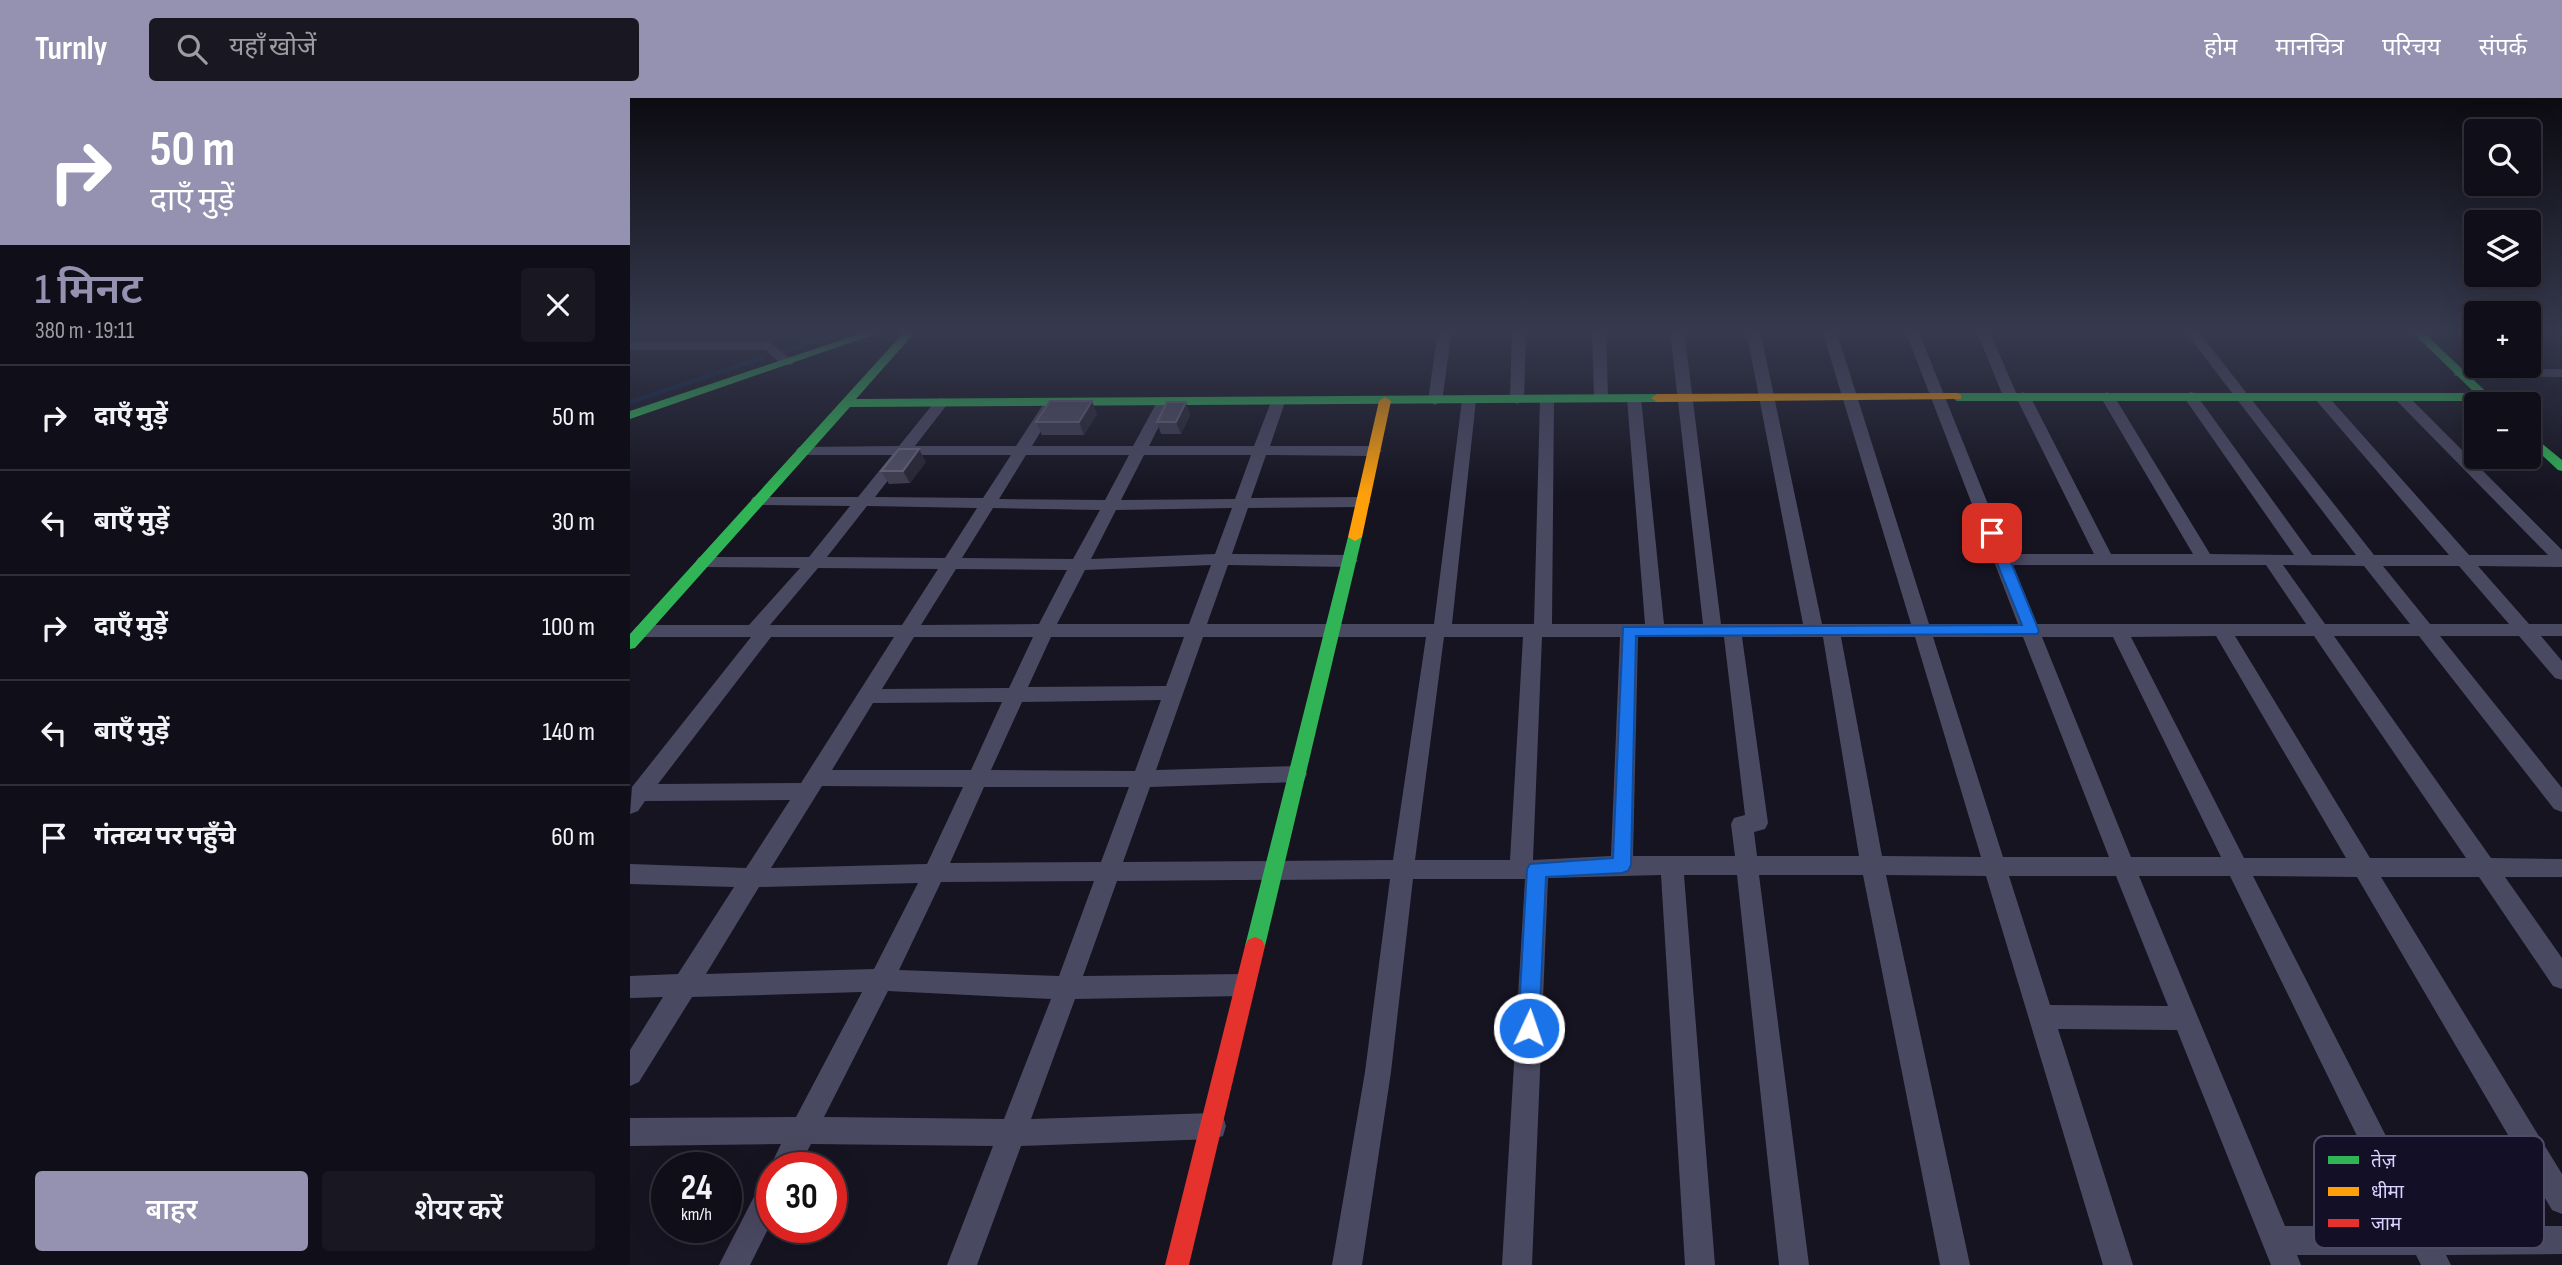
<!DOCTYPE html>
<html lang="hi">
<head>
<meta charset="utf-8">
<style>
  :root { --surface:#100f19; --page:#191822; --text:#f1f3f6; --muted:#9c9ca2; --line:#302f38; --accent:#9591b1 }
  body { margin:0; font-family:"Sofia Sans Condensed","Noto Sans Devanagari",sans-serif; background:var(--page); color:var(--text); height:100vh; display:flex; flex-direction:column; font-size:26px; white-space:nowrap }
  * { box-sizing:border-box; margin:0 }
  p { font-size:23px; color:var(--muted) }
  .icon { flex:none; width:38px; height:38px; fill:none; stroke:currentColor; stroke-width:2; stroke-linecap:round; stroke-linejoin:round }
  .map { position:relative; flex:1; overflow:hidden }
  .drawer { display:flex; flex-direction:column; background:var(--surface); width:630px }
  .drawer>* { flex:none }
  .top-card { background:#9591b1; color:#fff; overflow:hidden }
  .controls { position:absolute; left:1834px; top:21px; display:grid; gap:14px }
  .controls a { display:grid; place-items:center; width:77px; height:77px; border-radius:7px; background:var(--surface); box-shadow:0 7px 28px #0002,0 0 0 2px var(--line); font-size:35px }
  .speed { position:absolute; left:21px; top:1054px; display:flex; gap:14px; font-size:35px; font-weight:700; text-align:center }
  .speed>* { display:grid; place-content:center; width:91px; height:91px; border-radius:50%; background:var(--surface); box-shadow:0 7px 28px #0002,0 0 0 2px var(--line); line-height:1 }
  .speed small { font-size:18px; font-weight:400 }
  .speed .limit { border:10px solid #d22; background:#fff; color:#111 }
  .pin { position:absolute; display:grid; place-items:center; width:60px; height:60px; color:#fff; margin:-30px; border-radius:14px; box-shadow:0 4px 10px #0006 }
  .me { position:absolute; width:77px; margin:-38px; rotate:3deg; stroke-linejoin:round; filter:drop-shadow(0 0 5px #0008) }
  .turn { display:flex; align-items:center; gap:24px; height:147px; padding:0 35px; font-size:32px }
  .turn .icon { width:91px; height:91px; stroke-width:2.5 }
  .turn b { display:block; font-size:49px; line-height:60px }
  .round { display:grid; place-items:center; flex:none; width:74px; height:74px; border-radius:7px; background:var(--page) }
  .headline { display:flex; align-items:center; justify-content:space-between; height:119px; padding:0 35px }
  h1 { font-size:42px; font-weight:600; line-height:52px; color:var(--accent) }
  .action { display:flex; gap:14px; margin-top:auto; padding:14px 35px }
  .action a { flex:1; height:80px; border-radius:7px; background:var(--accent); color:#fff; font-size:28px; font-weight:600; line-height:80px; text-align:center }
  .action a+a { background:var(--page); color:var(--text) }
  ul { padding:0; list-style:none }
  li { display:flex; align-items:center; gap:21px; height:105px; padding:0 35px; border-top:2px solid var(--line) }
  li div { flex:1 }
  li b { display:block; font-size:26px }
  li em { font-style:normal }
  header { display:flex; align-items:center; gap:42px; box-sizing:border-box; height:98px; padding:0 35px; background:var(--accent); color:#fff }
  header strong { font-size:33px }
  nav { display:flex; gap:38px; margin-inline-start:auto; font-size:24px }
  .search { width:490px; height:63px; background:var(--page); display:flex; align-items:center; gap:18px; box-sizing:border-box; padding:0 24px; border-radius:7px; color:var(--muted); font-size:26px }
  main { display:flex; flex:1; min-height:0 }
  .map>svg:first-child { display:block }
  .lines { fill:none; stroke-linecap:round; stroke-linejoin:round }
  .stream { stroke:#0d2144; stroke-width:4.5 }
  .street { fill:#4a4962; fill-rule:evenodd }
  .fast { fill:#30b455; fill-rule:evenodd }
  .slow { fill:#ff9f0a; fill-rule:evenodd }
  .jam { fill:#e5322d; fill-rule:evenodd }
  .wall { fill:#403d50 }
  .shaded-wall { fill:#282635 }
  .building { fill:#504e63; stroke:#66637b; stroke-width:2 }
  .route { fill:#1a73e8; stroke:#114b97; stroke-width:2 }
  .key { fill:#130f26; stroke:#4e4a67; stroke-width:2 }
  .key-label { font-size:19px; fill:#d9d4ff }
</style>
</head>
<body>
<header>
<strong>Turnly</strong>
<div class="search"><svg class="icon" aria-label="search" viewBox="0 0 24 24"><circle cx="10" cy="10" r="6"/><path d="M15 15l6 6"/></svg>यहाँ खोजें</div>
<nav><a>होम</a><a>मानचित्र</a><a>परिचय</a><a>संपर्क</a></nav>
</header>
<main>
<section class="drawer">
<div class="top-card">
<div class="turn"><svg class="icon" aria-label="right" viewBox="0 0 24 24"><path d="M7 20v-9h11M14 6l5 5-5 5"/></svg><div><b>50 m</b>दाएँ मुड़ें</div></div>
</div>
<div class="headline"><div><h1>1 मिनट</h1><p>380 m · 19:11</p></div><a class="round"><svg class="icon" aria-label="close" viewBox="0 0 24 24"><path d="M6 6l12 12M18 6L6 18"/></svg></a></div>
<ul>
<li><svg class="icon" aria-label="right" viewBox="0 0 24 24"><path d="M7 20v-9h11M14 6l5 5-5 5"/></svg><div><b>दाएँ मुड़ें</b></div><em>50 m</em></li>
<li><svg class="icon" aria-label="left" viewBox="0 0 24 24"><path d="M17 20v-9H6M10 6l-5 5 5 5"/></svg><div><b>बाएँ मुड़ें</b></div><em>30 m</em></li>
<li><svg class="icon" aria-label="right" viewBox="0 0 24 24"><path d="M7 20v-9h11M14 6l5 5-5 5"/></svg><div><b>दाएँ मुड़ें</b></div><em>100 m</em></li>
<li><svg class="icon" aria-label="left" viewBox="0 0 24 24"><path d="M17 20v-9H6M10 6l-5 5 5 5"/></svg><div><b>बाएँ मुड़ें</b></div><em>140 m</em></li>
<li><svg class="icon" aria-label="arrive" viewBox="0 0 24 24"><path d="M6 21V4h12l-3 4 3 4H6"/></svg><div><b>गंतव्य पर पहुँचे</b></div><em>60 m</em></li>
</ul>
<div class="action"><a>बाहर</a><a>शेयर करें</a></div>
</section>
<div class="map">
<svg width="1932" height="1167" viewBox="0 0 1932 1167">
  <rect width="100%" height="100%" fill="#161421"/>
  <g class="lines">
    <!-- stream -->
    <path class="stream" d="M152,254L217,232
      M0,304L132,260"/>
    <!-- street -->
    <path class="street" d="M808,232H822L812,303L805,307L798,303Z
      M882,232H896L894,302L887,306L880,302Z
      M962,232H976L978,300L971,304L964,300Z
      M1040,232H1054L1091,526H1173L1116,232H1130L1192,526H1281L1192,232H1206L1299,526H1388L1275,232H1288L1378,456H1464L1386,299L1380,302L1373,298L1346,232H1359L1387,297L1393,294L1400,298L1481,456H1563L1470,298L1477,294L1484,298L1580,456L1664,457L1553,298L1560,294L1565,295L1682,457H1726L1554,232H1567L1744,457H1819L1685,301V295H1695L1839,457H1918L1766,302V296H1776L1932,452V469L1848,468L1899,526H1932V538H1911L1932,563V582L1925,580L1889,538H1810L1932,690V714L1924,711L1789,538H1704L1861,760L1932,761V779H1875L1932,860V891L1923,888L1849,779H1751L1932,1076V1116L1922,1112L1727,779L1623,778L1802,1128H1932V1156L1816,1157L1821,1167H1791L1786,1157H1667L1671,1167H1641L1547,932L1428,931L1503,1167H1473L1356,778L1256,777L1340,1167H1310L1233,777H1129L1179,1167H1149L1107,777H1054L1085,1167H1055L1031,777L918,780L902,1167H872L895,781H783L761,974L732,1167H702L735,974L760,781L487,783L453,878L614,876L623,879L626,887L623,895L614,898L445,901L401,1021L583,1015L593,1018L596,1028L593,1038L583,1041L391,1048L347,1167H317L363,1048L181,1046L169,1069H142V1073L140,1069L151,1046L0,1048V1020L166,1019L232,894L62,899L9,984L0,988V952L33,899L0,900V878L48,876L104,789L0,786V766L116,770L160,702L15,703L8,713L0,716L2,689L121,539H12L6,537L3,533L6,529L12,527H119L170,470L75,469L69,467L66,463L69,459H179L220,408L129,407L121,402L123,399H228L262,357H174L169,355L166,352L169,349L269,348L307,301L312,300L319,304L285,348H386L416,302L421,301L428,305L402,348H503L527,304L534,300L541,304L519,348H624L641,304L643,301H653L655,304L640,348H744L752,353L744,358L636,357L621,400L733,399L741,404L733,409L618,410L602,456L719,457L728,463L719,469L598,467L577,526H804L832,302L839,298L846,302L822,526H904L910,301L917,297L924,301L922,526H1015L997,300L1004,296L1011,300L1034,526H1073ZM278,357H381L353,400L245,399ZM396,357H499L475,402L369,401ZM514,357H621L605,401L491,402ZM237,408L347,410L315,460L197,459ZM363,410L470,412L443,461L332,460ZM602,410L585,456L461,461L486,412ZM581,467L559,526H427L455,472ZM1383,467H1636L1676,526H1407ZM1653,467L1734,468L1780,526H1695ZM1753,468H1829L1879,526H1800ZM188,470L308,471L272,527H140ZM326,471L437,472L409,526L291,527ZM1586,538L1716,760H1614L1501,539ZM1605,538H1684L1836,760H1740ZM141,539H264L171,685L28,686ZM284,539H403L379,590L252,591ZM421,539H554L536,588L398,589ZM573,539H796L763,762L493,764L520,689L667,684L674,682L677,676L674,670L667,668L526,672ZM814,539H893L880,762H785ZM912,539H990L981,758L903,762ZM1008,539H1094L1115,717L1104,720L1101,726L1105,758H1003ZM1112,539H1193L1229,758H1127L1124,734L1135,731L1138,725ZM1211,539H1285L1351,759L1252,758ZM1303,539H1393L1479,759H1373ZM1412,539H1483L1591,759H1501ZM531,602L505,673L361,672L392,604ZM372,604L341,672H202L243,605ZM192,688L333,689L297,766L141,770ZM354,689H499L471,764L320,765ZM1379,778H1486L1538,908L1420,907ZM1509,778H1600L1771,1128H1655ZM464,783L429,878L269,872L311,784ZM288,785L244,871L76,876L129,789ZM258,893L421,901L374,1021L194,1019Z
      M0,244H139L164,264L162,267H152L136,252H0Z
      M1829,271H1932V279L1824,278V272Z
      M142,1079V1123L120,1167H89L132,1083Z"/>
    <!-- fast -->
    <path class="fast" d="M241,232H257L0,321V313Z
      M276,232H287L226,301L1027,296L1033,300L1027,304L220,309L5,550L0,551V536Z
      M1780,232H1791L1869,306H1856L1853,303H1327L1321,299L1327,295H1845Z
      M1899,335L1932,362V373L1928,372L1899,345Z
      M725,435L732,439L635,848L632,854L625,857L618,854L615,848L718,439Z"/>
    <!-- slow -->
    <path class="slow" d="M1327,295L1331,297V301L1027,304L1021,300L1027,296Z
      M755,299L761,303L732,439L725,443L718,439L749,303Z"/>
    <!-- jam -->
    <path class="jam" d="M625,839L632,842L635,848L559,1167H535L615,848L618,842Z"/>
  </g>
  <!-- wall -->
  <path class="wall" d="M467,316L454,337H412L406,324Z
    M560,317L551,336H531L527,324Z
    M296,364L280,385L259,386L251,373Z"/>
  <!-- shaded-wall -->
  <path class="shaded-wall" d="M462,303L467,316L454,337L449,324Z
    M556,304L560,317L551,336L546,324Z
    M289,351L296,364L280,385L273,373Z"/>
  <!-- building -->
  <path class="building" d="M420,303H462L449,324H406Z
    M537,304H556L546,324H527Z
    M269,351H289L273,373H251Z"/>
  <!-- sky -->
  <linearGradient id="sky" x2="0" y2="1"><stop stop-color="#0c0b12"/><stop offset="0.59" stop-color="#363a4e"/><stop offset="1" stop-color="#363a4e" stop-opacity="0"/></linearGradient>
  <rect width="1932" height="396" fill="url(#sky)"/>
  <!-- route -->
  <path class="route" d="M1362,431L1369,435L1409,533L1407,536L1006,538L1001,767L998,773L992,775L916,779L909,930L906,937L899,939L891,937L888,930L897,771L900,766L983,760L993,529L1392,527L1355,435Z"/>
  <!-- legend -->
  <rect x="1684" y="1038" width="230" height="112" rx="10" class="key"/>
  <rect x="1698" y="1058" width="31" height="8" fill="#30b455"/>
  <rect x="1698" y="1089" width="31" height="9" fill="#ff9f0a"/>
  <rect x="1698" y="1121" width="31" height="8" fill="#e5322d"/>
  <g class="key-label">
    <text x="1741" y="1069">तेज़</text>
    <text x="1741" y="1100">धीमा</text>
    <text x="1741" y="1132">जाम</text>
  </g>
</svg>
<div class="controls">
<a><svg class="icon" aria-label="search" viewBox="0 0 24 24"><circle cx="10" cy="10" r="6"/><path d="M15 15l6 6"/></svg></a>
<a><svg class="icon" aria-label="layers" viewBox="0 0 24 24"><path d="M12 4l9 5-9 5-9-5zM3 14l9 5 9-5"/></svg></a>
<a>+</a>
<a>−</a>
</div>
<div class="speed"><div>24<small>km/h</small></div><div class="limit">30</div></div>
<div class="pin" style="left:1362px;top:435px;background:#d93025"><svg class="icon" aria-label="arrive" viewBox="0 0 24 24"><path d="M6 21V4h12l-3 4 3 4H6"/></svg></div>
<svg class="me" style="left:899px;top:930px" viewBox="-20 -20 40 40"><circle r="17" fill="#1a73e8" stroke="#fff" stroke-width="3"/><path d="M0-11L8 9 0 5-8 9z" fill="#fff"/></svg>
</div>
</main>
</body>
</html>
